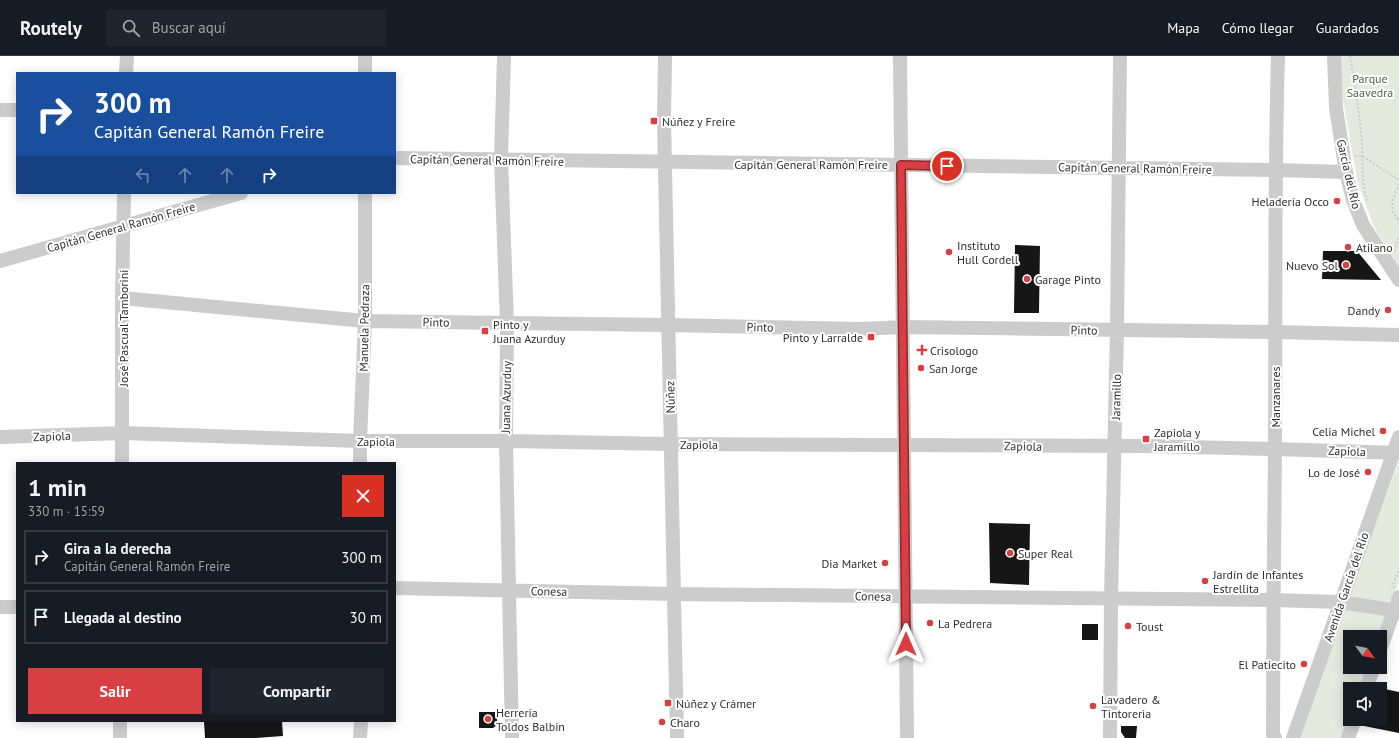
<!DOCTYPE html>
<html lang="es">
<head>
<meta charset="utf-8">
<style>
  :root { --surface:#171b24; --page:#20242c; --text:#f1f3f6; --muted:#9ea1a6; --line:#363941; --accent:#d83f43 }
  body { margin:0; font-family:"PT Sans",sans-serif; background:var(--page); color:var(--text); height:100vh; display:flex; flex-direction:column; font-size:15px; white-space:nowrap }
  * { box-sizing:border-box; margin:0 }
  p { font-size:13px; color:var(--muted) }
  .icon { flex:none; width:22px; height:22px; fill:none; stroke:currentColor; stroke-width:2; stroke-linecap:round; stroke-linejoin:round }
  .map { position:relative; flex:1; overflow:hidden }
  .sheet { position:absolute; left:16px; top:406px; width:380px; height:260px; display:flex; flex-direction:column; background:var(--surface); border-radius:0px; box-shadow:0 2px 10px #0003 }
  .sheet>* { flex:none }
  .hud { position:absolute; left:16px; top:16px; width:380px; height:122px; border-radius:0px; box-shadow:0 2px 10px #0003; background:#1a4fa0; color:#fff; overflow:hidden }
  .needle { width:26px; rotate:123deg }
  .tools { position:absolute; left:1343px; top:574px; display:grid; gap:8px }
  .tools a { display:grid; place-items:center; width:44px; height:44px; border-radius:0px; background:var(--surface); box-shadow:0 2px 10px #0003; font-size:20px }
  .pin { position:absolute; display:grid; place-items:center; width:34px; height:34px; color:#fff; margin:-17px; border:2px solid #fff; border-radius:50%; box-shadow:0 1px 4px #0007 }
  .me { position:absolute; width:44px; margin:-22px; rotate:0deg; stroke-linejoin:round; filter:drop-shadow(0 0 3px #0008) }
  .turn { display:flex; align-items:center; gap:14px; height:84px; padding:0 12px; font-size:18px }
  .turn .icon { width:52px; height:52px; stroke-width:2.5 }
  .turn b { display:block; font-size:28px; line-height:34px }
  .lanes { display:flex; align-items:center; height:38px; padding:0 12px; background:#0003; justify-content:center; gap:20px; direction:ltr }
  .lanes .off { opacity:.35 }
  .round { display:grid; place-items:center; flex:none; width:42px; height:42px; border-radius:0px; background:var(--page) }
  .summary { display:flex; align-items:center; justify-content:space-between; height:68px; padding:0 12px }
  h1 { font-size:24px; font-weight:700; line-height:30px }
  .primary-button { display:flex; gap:8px; margin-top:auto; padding:8px 12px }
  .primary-button a { flex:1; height:46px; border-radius:0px; background:var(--accent); color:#fff; font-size:16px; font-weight:700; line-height:46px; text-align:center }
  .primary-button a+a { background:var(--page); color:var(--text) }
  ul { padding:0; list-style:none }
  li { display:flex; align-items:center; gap:12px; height:54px; margin:0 8px 6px; padding:0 4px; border:2px solid var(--line); border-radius:0px }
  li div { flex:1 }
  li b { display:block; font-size:15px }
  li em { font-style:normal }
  header { display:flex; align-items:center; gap:24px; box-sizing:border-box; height:56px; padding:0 20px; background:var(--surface); border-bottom:1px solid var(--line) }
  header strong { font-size:19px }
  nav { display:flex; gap:22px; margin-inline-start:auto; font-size:14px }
  .search { width:280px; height:36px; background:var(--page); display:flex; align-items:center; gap:10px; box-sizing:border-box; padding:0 14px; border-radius:0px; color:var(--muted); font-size:15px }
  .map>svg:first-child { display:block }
  .green { fill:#e4ebde }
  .building { fill:#161616 }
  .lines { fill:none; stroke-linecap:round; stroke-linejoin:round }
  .path { stroke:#ccc; stroke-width:2; stroke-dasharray:2 2; stroke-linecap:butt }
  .minor { stroke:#ccc; stroke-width:14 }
  .route-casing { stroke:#8c292c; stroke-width:10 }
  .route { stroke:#d83f43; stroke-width:7 }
  .poi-dot { fill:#d83f43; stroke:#fff; stroke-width:1.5 }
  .labels { text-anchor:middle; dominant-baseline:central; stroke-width:4; stroke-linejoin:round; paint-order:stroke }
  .park-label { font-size:12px; fill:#506740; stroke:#fff }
  .poi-label { font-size:12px; fill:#2f2f2f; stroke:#fff; text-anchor:start }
  .street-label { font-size:12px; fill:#2f2f2f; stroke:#fff }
</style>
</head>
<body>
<header>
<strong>Routely</strong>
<div class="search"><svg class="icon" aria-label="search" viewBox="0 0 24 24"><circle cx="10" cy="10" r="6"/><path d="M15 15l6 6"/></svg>Buscar aquí</div>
<nav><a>Mapa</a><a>Cómo llegar</a><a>Guardados</a></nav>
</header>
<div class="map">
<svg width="1399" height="682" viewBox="0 0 1399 682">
  <rect width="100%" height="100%" fill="#fff"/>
  <!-- green -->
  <path class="green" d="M1340,0H1399V213L1373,169L1357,124L1342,38Z
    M1399,404V526C1397,532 1395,542 1389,546C1383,551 1362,543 1355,542L1351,539V537Z
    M1350,552L1380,558L1384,560L1386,564L1380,581H1350V611H1369L1360,633H1350V661L1342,682H1300L1344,554Z"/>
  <!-- building -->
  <path class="building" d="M1015,189L1040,190L1039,257H1014Z
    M1323,195H1357L1381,224L1322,223Z
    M989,467L1030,468L1029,529L990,527Z
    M1082,568H1098V584H1082Z
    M1380,632L1399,636V677L1364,670L1367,663H1380Z
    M479,656H497V669L493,672H479Z
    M204,665H282L283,680L256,682H205Z
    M1121,670H1137L1136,682H1125L1121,676Z"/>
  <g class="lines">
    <!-- path -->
    <path class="path" d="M1350,0C1354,26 1359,51 1361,77C1364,100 1360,121 1367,145
      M1355,100H1362L1399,124
      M1399,128C1394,139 1387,154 1399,164
      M1394,195L1399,181
      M1392,532L1399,512"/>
    <!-- minor -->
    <path class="minor" d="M504,0L501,103L507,268L506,385L512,682
      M665,0L664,64L677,682
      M900,0L907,682
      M1334,0L1336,52L1346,116L1353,144L1363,169L1399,224
      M126,17L127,0
      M365,17V0
      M0,54H17
      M395,102L1275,114L1346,116
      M0,205L241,137
      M122,242L365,265L668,269L861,273L903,271L1275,276L1399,279
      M0,381L123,377L360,385H506L671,388L1147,390L1275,393L1399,397
      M122,407V242L124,137
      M360,407V385L365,265V137
      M395,532L675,538L1273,544L1340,546L1399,555
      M0,551H17
      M1380,594L1399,541
      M1366,633L1374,611
      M120,682V665
      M360,682L361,665
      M1110,682L1111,543L1117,274L1120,0
      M1275,682L1273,679C1273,583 1274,488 1275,392C1276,261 1274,131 1278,0
      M1293,682L1399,381
      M1348,682L1355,663"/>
  </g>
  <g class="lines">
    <defs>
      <path id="route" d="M906,588L901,109L947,110"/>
    </defs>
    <!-- route casing -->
    <use href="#route" class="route-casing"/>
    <!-- route -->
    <use href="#route" class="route"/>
  </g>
  <!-- markers -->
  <g class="poi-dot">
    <rect x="650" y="61" width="8" height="8" rx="2"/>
    <circle cx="1337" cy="145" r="4"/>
    <circle cx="1348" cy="191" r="4"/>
    <circle cx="949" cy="196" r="4"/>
    <circle cx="1346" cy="209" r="4"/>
    <circle cx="1027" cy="223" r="4"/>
    <circle cx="1388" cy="254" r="4"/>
    <rect x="481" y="271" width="8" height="8" rx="2"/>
    <rect x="867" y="277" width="8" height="8" rx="2"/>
    <path d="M920 288h4v4h4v4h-4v4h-4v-4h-4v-4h4z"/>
    <circle cx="921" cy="312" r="4"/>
    <circle cx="1383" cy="375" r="4"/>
    <rect x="1142" y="379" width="8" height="8" rx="2"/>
    <circle cx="1368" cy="416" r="4"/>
    <circle cx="1010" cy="497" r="4"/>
    <circle cx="885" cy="507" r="4"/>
    <circle cx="1205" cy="525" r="4"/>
    <circle cx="930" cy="567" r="4"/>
    <circle cx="1128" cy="570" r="4"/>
    <circle cx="1304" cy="608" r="4"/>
    <rect x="664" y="643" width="8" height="8" rx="2"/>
    <circle cx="1093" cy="650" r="4"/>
    <circle cx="488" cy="663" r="4"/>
    <circle cx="662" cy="666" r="4"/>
  </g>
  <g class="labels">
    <!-- park labels -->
    <g class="park-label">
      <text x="1370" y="22">Parque<tspan x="1370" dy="14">Saavedra</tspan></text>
    </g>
    <!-- poi labels -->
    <g class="poi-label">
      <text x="662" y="65">Núñez y Freire</text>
      <text x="1329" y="145" text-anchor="end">Heladería Occo</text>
      <text x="957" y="189">Instituto<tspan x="957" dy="14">Hull Cordell</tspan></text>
      <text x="1356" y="191">Atilano</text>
      <text x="1338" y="209" text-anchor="end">Nuevo Sol</text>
      <text x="1035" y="223">Garage Pinto</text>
      <text x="1380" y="254" text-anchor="end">Dandy</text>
      <text x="493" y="268">Pinto y<tspan x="493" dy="14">Juana Azurduy</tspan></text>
      <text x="863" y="281" text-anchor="end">Pinto y Larralde</text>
      <text x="930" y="294">Crisologo</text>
      <text x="929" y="312">San Jorge</text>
      <text x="1375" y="375" text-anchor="end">Celia Michel</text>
      <text x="1154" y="376">Zapiola y<tspan x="1154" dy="14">Jaramillo</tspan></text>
      <text x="1360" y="416" text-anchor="end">Lo de José</text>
      <text x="1018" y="497">Super Real</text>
      <text x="877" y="507" text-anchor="end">Dia Market</text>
      <text x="1213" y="518">Jardín de Infantes<tspan x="1213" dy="14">Estrellita</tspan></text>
      <text x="938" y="567">La Pedrera</text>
      <text x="1136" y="570">Toust</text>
      <text x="1296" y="608" text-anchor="end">El Patiecito</text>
      <text x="1101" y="643">Lavadero &amp;<tspan x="1101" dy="14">Tintoreria</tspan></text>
      <text x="676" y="647">Núñez y Crámer</text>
      <text x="496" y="656">Herreria<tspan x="496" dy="14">Toldos Balbin</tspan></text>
      <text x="670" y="666">Charo</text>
    </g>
    <!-- street labels -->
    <g class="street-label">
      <text transform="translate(487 104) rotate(1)">Capitán General Ramón Freire</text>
      <text x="811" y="108">Capitán General Ramón Freire</text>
      <text transform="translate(1135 112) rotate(1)">Capitán General Ramón Freire</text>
      <text transform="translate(1349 118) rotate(77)">García del Río</text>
      <text transform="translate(121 171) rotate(-16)">Capitán General Ramón Freire</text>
      <text transform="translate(436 266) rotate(1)">Pinto</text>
      <text transform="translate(760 271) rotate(1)">Pinto</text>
      <text transform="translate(123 272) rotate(-90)">José Pascual Tamborini</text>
      <text transform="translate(364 272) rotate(-89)">Manuela Pedraza</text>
      <text transform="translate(1084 274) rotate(1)">Pinto</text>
      <text transform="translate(506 341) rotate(-89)">Juana Azurduy</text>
      <text transform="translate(670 341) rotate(-91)">Núñez</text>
      <text transform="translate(1116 341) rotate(-89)">Jaramillo</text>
      <text transform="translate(1275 341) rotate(-90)">Manzanares</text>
      <text transform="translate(52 380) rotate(-2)">Zapiola</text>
      <text x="376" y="385">Zapiola</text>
      <text x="699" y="388">Zapiola</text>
      <text transform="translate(1023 390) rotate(1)">Zapiola</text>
      <text transform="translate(1347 395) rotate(2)">Zapiola</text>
      <text transform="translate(1346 531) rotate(-71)">Avenida García del Río</text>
      <text transform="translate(549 535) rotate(1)">Conesa</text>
      <text transform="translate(873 540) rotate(1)">Conesa</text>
    </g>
  </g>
</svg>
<div class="tools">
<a><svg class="needle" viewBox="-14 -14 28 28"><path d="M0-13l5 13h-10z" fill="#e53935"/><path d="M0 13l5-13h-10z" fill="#9ea1a6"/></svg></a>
<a><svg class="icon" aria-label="sound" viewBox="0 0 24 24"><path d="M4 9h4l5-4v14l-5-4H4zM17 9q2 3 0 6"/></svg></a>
</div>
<div class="pin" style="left:947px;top:110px;background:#d93025"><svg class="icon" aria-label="arrive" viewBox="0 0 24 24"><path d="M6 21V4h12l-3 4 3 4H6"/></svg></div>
<svg class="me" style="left:906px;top:588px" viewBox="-20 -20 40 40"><path d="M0-17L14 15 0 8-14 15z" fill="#d83f43" stroke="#fff" stroke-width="4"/></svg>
<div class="hud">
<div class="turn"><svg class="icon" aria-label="right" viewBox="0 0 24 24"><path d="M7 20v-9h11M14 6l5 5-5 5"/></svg><div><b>300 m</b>Capitán General Ramón Freire</div></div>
<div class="lanes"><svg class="icon off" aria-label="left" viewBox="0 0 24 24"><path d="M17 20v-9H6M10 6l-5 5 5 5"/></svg><svg class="icon off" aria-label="ahead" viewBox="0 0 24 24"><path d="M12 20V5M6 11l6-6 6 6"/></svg><svg class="icon off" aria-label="ahead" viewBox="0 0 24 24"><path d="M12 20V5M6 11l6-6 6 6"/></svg><svg class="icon" aria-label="right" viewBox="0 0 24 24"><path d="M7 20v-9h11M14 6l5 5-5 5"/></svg></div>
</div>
<section class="sheet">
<div class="summary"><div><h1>1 min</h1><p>330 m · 15:59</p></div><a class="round" style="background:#d93025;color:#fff"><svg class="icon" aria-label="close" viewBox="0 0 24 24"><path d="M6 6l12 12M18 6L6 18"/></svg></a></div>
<ul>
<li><svg class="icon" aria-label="right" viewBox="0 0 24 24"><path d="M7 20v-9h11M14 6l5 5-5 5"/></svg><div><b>Gira a la derecha</b><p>Capitán General Ramón Freire</p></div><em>300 m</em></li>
<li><svg class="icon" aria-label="arrive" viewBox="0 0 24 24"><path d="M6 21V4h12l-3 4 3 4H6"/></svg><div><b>Llegada al destino</b></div><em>30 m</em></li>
</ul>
<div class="primary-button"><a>Salir</a><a>Compartir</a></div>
</section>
</div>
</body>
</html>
